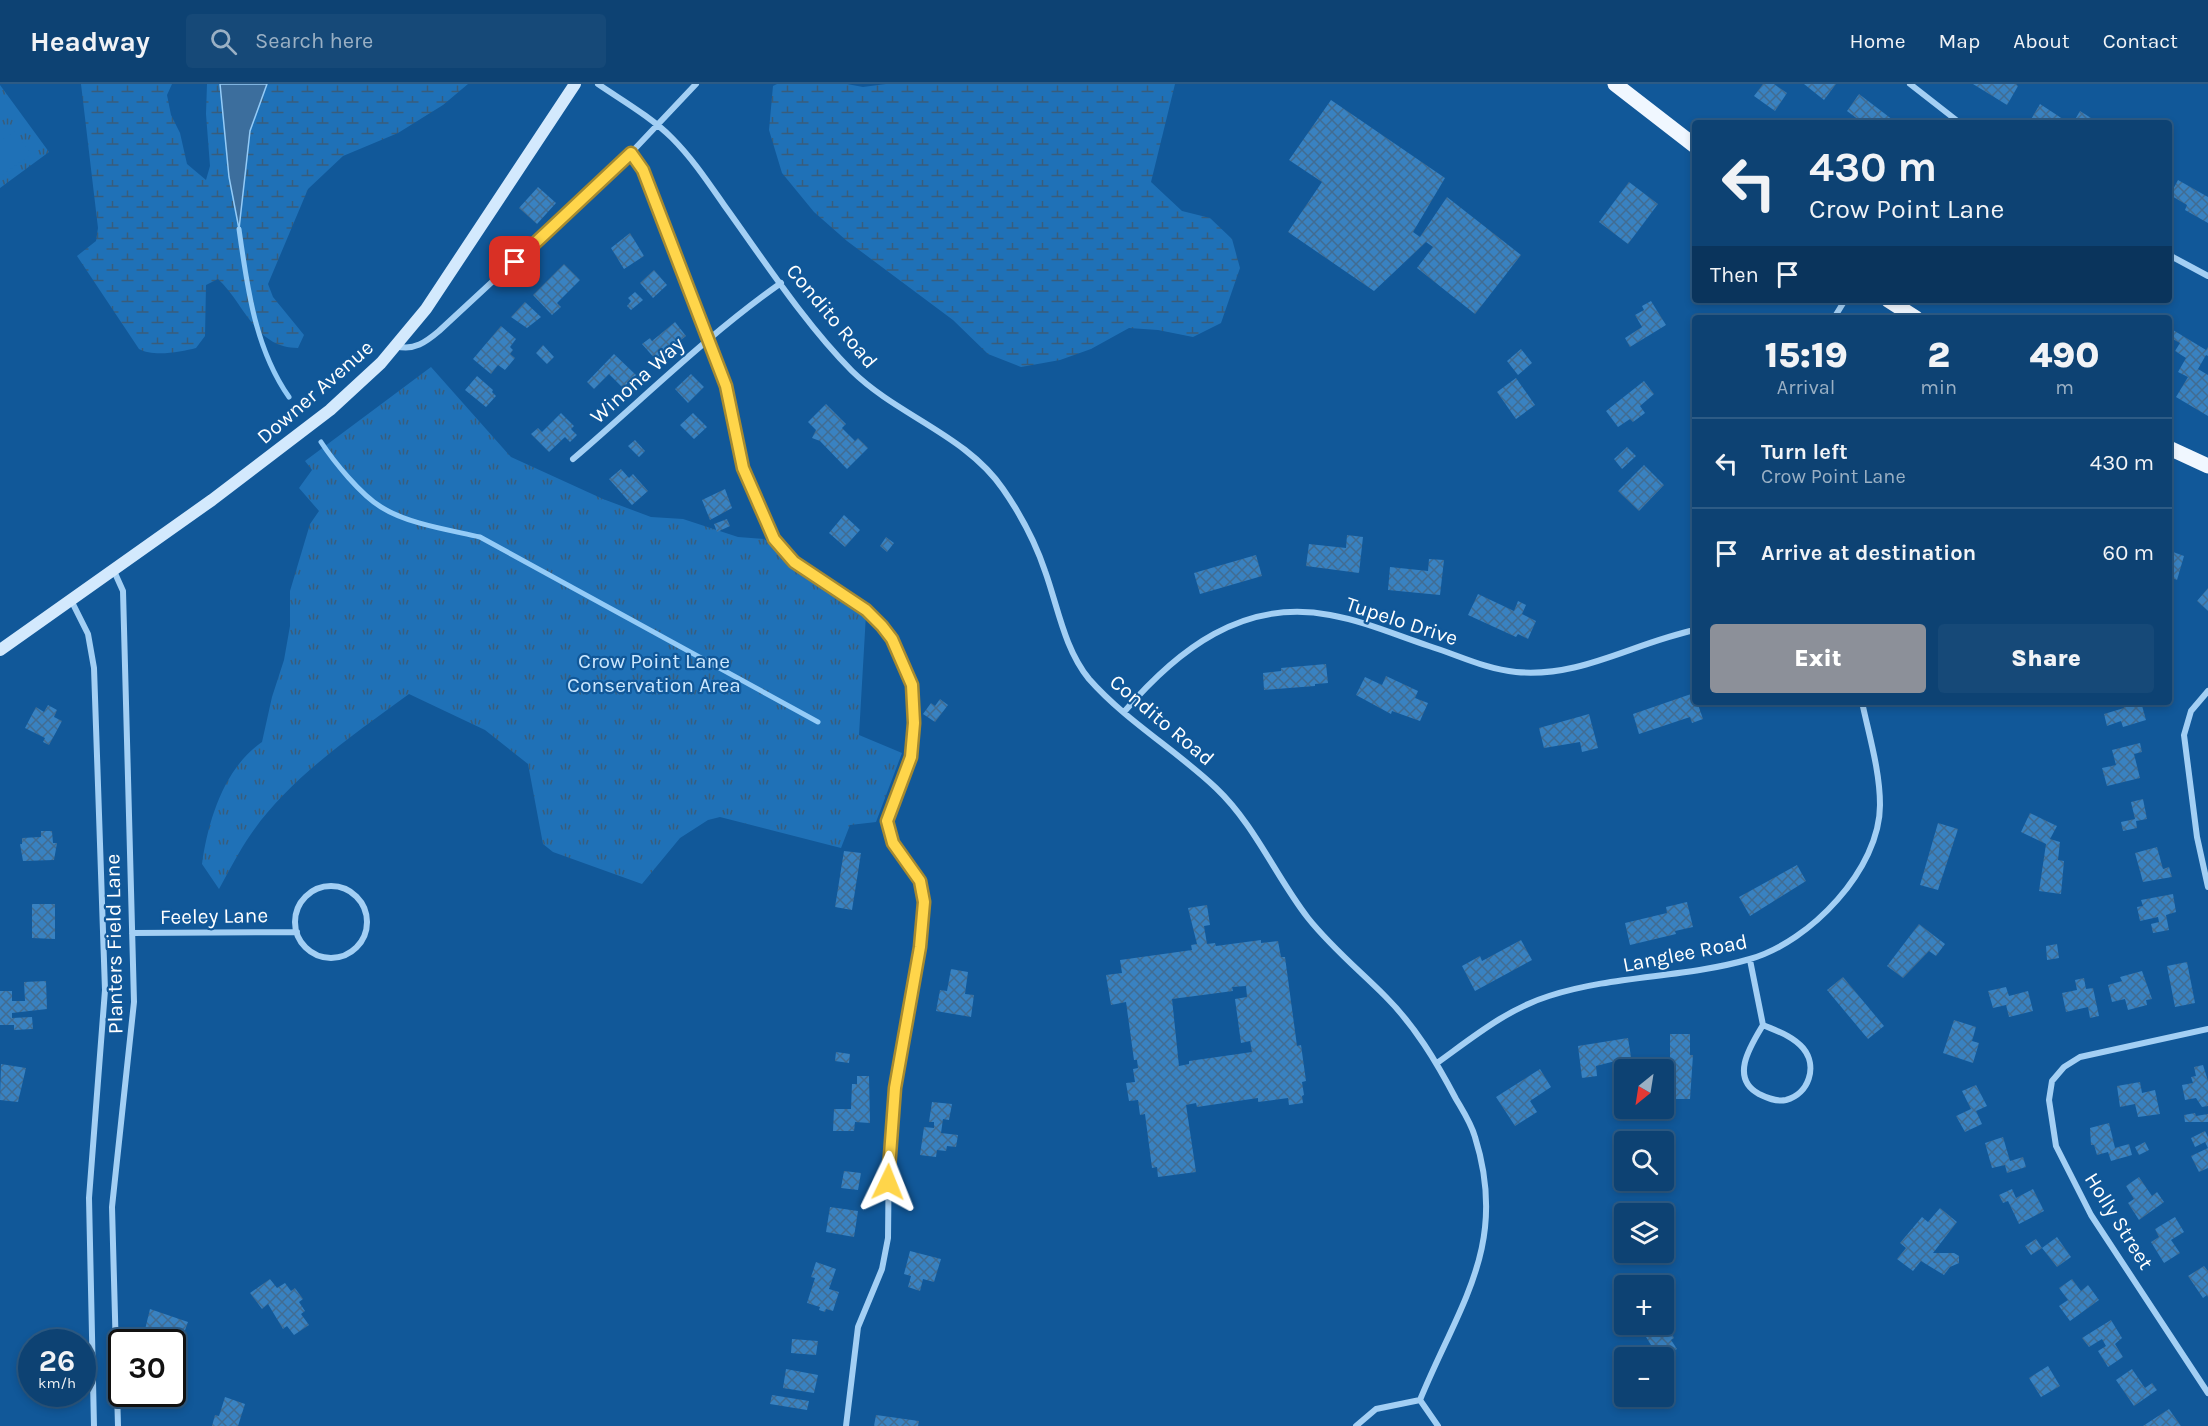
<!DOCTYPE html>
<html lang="en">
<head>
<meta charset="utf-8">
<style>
  :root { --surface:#0d4273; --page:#164978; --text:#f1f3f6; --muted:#9ab0c4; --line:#2d5b85; --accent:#8c9099 }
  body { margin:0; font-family:Karla,sans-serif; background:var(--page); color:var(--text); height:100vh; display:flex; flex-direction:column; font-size:22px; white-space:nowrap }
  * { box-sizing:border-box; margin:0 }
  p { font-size:20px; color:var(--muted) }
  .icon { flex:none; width:33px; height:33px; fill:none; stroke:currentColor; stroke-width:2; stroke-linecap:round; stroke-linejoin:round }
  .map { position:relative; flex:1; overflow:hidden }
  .sheet { position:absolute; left:1692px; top:231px; width:480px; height:390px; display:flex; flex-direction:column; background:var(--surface); border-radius:6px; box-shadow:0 3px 9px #0003,0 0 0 2px var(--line) }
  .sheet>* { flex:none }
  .hud { position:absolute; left:1692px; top:36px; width:480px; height:183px; border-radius:6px; box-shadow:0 3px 9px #0003,0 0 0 2px var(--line); background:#0d4273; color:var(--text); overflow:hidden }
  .needle { width:39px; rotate:210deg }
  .tools { position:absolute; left:1614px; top:975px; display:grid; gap:12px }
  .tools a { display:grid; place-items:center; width:60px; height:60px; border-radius:6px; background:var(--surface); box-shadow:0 3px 9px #0003,0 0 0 2px var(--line); font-size:30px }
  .speed { position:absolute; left:18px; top:1245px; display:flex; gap:12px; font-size:30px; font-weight:700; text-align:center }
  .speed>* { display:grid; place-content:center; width:78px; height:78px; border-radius:50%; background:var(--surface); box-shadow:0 3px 9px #0003,0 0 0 2px var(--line); line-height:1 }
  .speed small { font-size:15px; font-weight:400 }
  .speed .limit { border:3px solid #111; border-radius:9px; background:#fff; color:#111 }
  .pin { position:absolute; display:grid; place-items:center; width:51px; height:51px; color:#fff; margin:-26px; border-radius:12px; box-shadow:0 3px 9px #0006 }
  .me { position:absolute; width:66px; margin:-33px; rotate:2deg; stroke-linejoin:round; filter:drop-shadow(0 0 4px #0008) }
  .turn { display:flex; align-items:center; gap:21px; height:126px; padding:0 18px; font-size:27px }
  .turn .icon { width:78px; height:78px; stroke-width:2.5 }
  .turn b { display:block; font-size:42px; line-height:51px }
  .then { display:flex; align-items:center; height:57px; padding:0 18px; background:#0003; gap:12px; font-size:22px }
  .eta { display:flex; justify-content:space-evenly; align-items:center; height:102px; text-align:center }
  .eta b { font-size:36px; font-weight:800; line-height:42px }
  .cta { display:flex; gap:12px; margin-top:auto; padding:12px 18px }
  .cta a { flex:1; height:69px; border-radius:6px; background:var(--accent); color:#fff; font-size:24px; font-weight:800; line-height:69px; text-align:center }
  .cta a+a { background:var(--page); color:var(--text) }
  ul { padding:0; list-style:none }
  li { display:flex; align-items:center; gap:18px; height:90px; padding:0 18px; border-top:2px solid var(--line) }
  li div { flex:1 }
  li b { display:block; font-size:22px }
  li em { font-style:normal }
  header { display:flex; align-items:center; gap:36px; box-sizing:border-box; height:84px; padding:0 30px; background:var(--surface); border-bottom:2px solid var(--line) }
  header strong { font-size:28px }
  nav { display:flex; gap:33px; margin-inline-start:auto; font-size:21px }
  .search { width:420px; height:54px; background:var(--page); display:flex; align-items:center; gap:15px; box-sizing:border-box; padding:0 21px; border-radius:6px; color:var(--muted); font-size:22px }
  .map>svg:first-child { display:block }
  .wetland { fill:url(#wetland-marsh) }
  .park { fill:url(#park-tufts) }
  .pitch { fill:#1f71b7 }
  .water { fill:#3c6e9d; stroke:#94cbf7; stroke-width:1.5 }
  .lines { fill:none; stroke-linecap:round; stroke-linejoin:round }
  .stream { stroke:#94cbf7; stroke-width:5 }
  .building { fill:url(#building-cross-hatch); fill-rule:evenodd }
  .street { stroke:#a3cff4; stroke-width:6 }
  .secondary { stroke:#d3e9fd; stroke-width:12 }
  .primary { stroke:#f0f7ff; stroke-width:15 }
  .route-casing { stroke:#a68a30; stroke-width:15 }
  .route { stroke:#ffd54a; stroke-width:10 }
  .labels { text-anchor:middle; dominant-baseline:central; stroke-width:4.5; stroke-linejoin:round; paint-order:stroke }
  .street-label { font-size:21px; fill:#fff; stroke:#115899 }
  .park-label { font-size:21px; fill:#cbe7fe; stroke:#115899 }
</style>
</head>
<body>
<header>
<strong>Headway</strong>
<div class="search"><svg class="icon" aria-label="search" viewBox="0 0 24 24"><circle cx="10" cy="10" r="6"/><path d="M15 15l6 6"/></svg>Search here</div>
<nav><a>Home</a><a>Map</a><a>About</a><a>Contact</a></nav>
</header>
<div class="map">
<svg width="2208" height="1342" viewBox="0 0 2208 1342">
  <defs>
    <pattern id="wetland-marsh" width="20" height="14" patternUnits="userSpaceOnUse" patternTransform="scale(1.5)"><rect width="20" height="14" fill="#1f71b7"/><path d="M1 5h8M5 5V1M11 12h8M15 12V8" fill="none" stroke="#385d7c"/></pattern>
    <pattern id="park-tufts" width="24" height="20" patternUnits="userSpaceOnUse" patternTransform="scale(1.5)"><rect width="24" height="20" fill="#1f71b7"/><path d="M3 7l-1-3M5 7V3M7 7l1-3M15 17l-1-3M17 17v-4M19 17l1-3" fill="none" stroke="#385d7c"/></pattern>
    <pattern id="building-cross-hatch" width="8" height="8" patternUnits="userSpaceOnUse" patternTransform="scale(1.5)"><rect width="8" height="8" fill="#3982c1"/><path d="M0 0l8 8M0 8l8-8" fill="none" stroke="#416c92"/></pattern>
  </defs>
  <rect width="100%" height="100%" fill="#115899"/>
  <!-- wetland -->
  <path class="wetland" d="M81,0H172L167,11L171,31L180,49L187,80L206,96L210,82L206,30L207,0H220L229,93L239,143L250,47L267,0H468L443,21L398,49L343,72L308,105L268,200L273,213L304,251L298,264C255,264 245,220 218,195L206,201L205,252L196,264C181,268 153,273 139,265L77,172L96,157L98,144Z
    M777,0H847L863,3L886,0H1175L1151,98L1182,127L1210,134L1232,155L1240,184L1221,239L1193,253L1158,246L1129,244L1091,265L1060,276L1021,283L988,270L953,236L847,157L814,128L782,89L769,46L773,2Z"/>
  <!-- park -->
  <path class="park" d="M0,1L49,68L0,104Z
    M431,283L511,373L603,415L651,433L683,435L738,453L764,455L866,530L859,651L902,669L876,738L850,741L841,764L720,733L708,736L680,754L642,800L553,768L543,760L528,680L485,646L409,610C356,649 289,694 251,750C239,767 229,787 219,805L202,780C208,737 224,684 262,658L272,613L284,576L290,542V507L310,440L319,427L299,404L312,386L305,377Z"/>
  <!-- pitch -->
  <path class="pitch" d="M14,47L31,70L0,93V58Z"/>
  <!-- water -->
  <path class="water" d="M220,0H267L250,47L239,145L229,93Z"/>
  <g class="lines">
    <!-- stream -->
    <path class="stream" d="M239,145C247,202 255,265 289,313
      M321,358C334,378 361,411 381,423C408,440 450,446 480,453L818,638"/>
  </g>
  <!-- building -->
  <path class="building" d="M1763,0H1774L1787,9L1775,27L1754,12Z
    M1804,0H1836L1824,16Z
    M1973,0H2016L2018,2L2007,21Z
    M1859,10L1893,36L1891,39H1863L1847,27Z
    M1331,16L1445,94L1413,148L1420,153L1447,113L1521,171L1475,230L1417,184L1433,163L1426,158L1374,207L1288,148L1322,98L1289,76Z
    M2040,20L2069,39H2033L2030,37Z
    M2080,27L2091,34L2088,39H2073Z
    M2178,96L2208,113V139L2185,126L2187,121L2170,111Z
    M1629,98L1658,120L1628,160L1599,138Z
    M538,103L556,119L537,140L519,124Z
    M630,149L644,172L624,185L611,164Z
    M564,180L580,196L557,219L561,223L552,231L533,211Z
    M654,186L667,201L653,214L640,199Z
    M635,208L643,216L631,226L627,222L631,217L628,214Z
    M1651,217L1666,241L1630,263L1625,254L1642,243L1635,231L1644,226L1642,222Z
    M525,218L541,233L527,244L511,233Z
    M675,238L686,252L656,276L642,260L650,254L652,257Z
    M501,242L516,255L510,263L513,266L510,270L515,274L505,286L498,281L491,290L473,275Z
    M2173,246L2206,266L2208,263V272L2206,271L2198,285L2208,291V332L2176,313L2188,293L2178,288L2186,274L2175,267L2180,259L2169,253Z
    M543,261L554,273L547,280L536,269Z
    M1521,265L1532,279L1518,291L1507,277Z
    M614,270L636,291L623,304L609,290L594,305L587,298Z
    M691,290L704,303L688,319L675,305Z
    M477,292L493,306L492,308L496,312L486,323L465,306Z
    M1516,294L1535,321L1516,335L1497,308Z
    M1644,297L1654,310L1640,322L1645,329L1633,338L1630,335L1618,343L1606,327Z
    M826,320L846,340L842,344L855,357L858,354L868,364L847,385L820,357L812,354L816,346L808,338Z
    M561,329L574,342L571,345L577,351L570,358L565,353L549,368L531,350L538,344L542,348Z
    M693,329L707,343L694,355L680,341Z
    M635,356L645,367L639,373L628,362Z
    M1627,363L1636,372L1622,385L1614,375Z
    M1644,381L1664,401L1639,427L1618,407Z
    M621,385L629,394L633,390L648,407L632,421L609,395Z
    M725,405L732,424L710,436L702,416Z
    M844,431L860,446L845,463L829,449Z
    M727,435L730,442L717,448L714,440Z
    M1347,451L1363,453L1359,489L1306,482L1309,460L1346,464Z
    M886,453L894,459L887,468L880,462Z
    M2173,468L2184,472L2177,496L2169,493V475Z
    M1256,471L1262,492L1200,510L1194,489Z
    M1429,475L1444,476L1440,511L1388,506L1390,483L1428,487Z
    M2208,504V527L2197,517Z
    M1478,510L1514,527L1518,517L1526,521L1522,530L1536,537L1528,555L1518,550L1516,553L1468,531Z
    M1326,580L1328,599L1315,600V602L1264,606L1263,589L1281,587V584Z
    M1386,592L1418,607L1415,614L1428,619L1420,637L1392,627L1391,630L1356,611L1365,593L1382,601Z
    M1694,609L1703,635L1692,639L1690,633L1639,650L1633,630Z
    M940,615L948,621L935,638L923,630L931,619L935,622Z
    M2122,618H2131L2132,621L2141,618L2146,636L2123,643L2121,637L2107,642L2104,630L2124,624Z
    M48,621L57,626L54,633L62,637L49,661L43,658L45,654L25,644L36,623L44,628Z
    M1589,630L1598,664L1582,668L1580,658L1544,664L1539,644Z
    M2140,659L2142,668L2134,670L2140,694L2107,702L2102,684L2116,681L2112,666Z
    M2143,715L2147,735L2136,737L2137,744L2123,747L2121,738L2135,735L2131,718Z
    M2030,729L2057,742L2050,755L2060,758L2058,776L2064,777L2061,810L2039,807L2046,760L2021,748Z
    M1938,739L1958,745L1938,806L1920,801Z
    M41,747H52L53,759H57L54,776L23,777L20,760H22V754L41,753Z
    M2157,763L2163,785L2169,783L2172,793L2143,798L2135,769Z
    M844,767L861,769L852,826L835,823Z
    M1797,781L1806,797L1750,832L1739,813Z
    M2173,810L2176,828L2166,831L2169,846L2153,849L2151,840L2159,838L2158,833L2140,837L2137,823L2143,822L2141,816Z
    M1687,818L1693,843L1675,847L1676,850L1630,861L1625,839L1667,829L1666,823Z
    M32,820H55V855L32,854Z
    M1207,821L1210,841L1204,842L1207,860L1215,859L1216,862L1261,856V859L1278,857L1281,873H1285L1297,962L1301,961L1306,997L1302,998L1304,1011L1302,1012L1303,1019L1289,1021L1288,1014L1258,1018V1014L1197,1023L1196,1019L1186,1021L1196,1088L1158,1093L1157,1083L1152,1084L1145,1030L1140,1031L1138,1016L1129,1017L1126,999L1135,998L1133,985L1138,984L1137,976H1134L1126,918L1111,921L1106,891L1122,889L1120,876L1192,866L1191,861L1197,860L1188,824ZM1246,902L1247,913L1235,915L1241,959L1250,957L1252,968L1189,977V980L1179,982L1172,915L1233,907L1232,903Z
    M1919,840L1945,860L1936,872L1929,867L1903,894L1887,882Z
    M1521,856L1532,876L1475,907L1462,882L1480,872L1482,877Z
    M2057,860L2059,874L2047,876L2046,862Z
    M2187,878L2195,919L2175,923L2167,882Z
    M951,885L968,888L965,910L974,911L971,933L936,927L940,906L947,907Z
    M2142,887L2152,915L2146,916L2147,921L2128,926L2125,915L2112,918L2108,901L2122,897L2120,893Z
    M1843,893L1884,942L1868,955L1827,906Z
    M2084,894L2086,905L2093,904L2099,932L2090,934L2088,923L2066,928L2062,909L2077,906L2075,896Z
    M46,897L47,925L12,929V934L32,933L33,945L14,946V941H0V907H12V917H25L24,898Z
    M2006,903L2009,912L2028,907L2033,927L2009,933L2006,921L1993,924L1988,907Z
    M1954,936L1976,943L1972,957L1979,959L1973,979L1943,969Z
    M1670,950H1690V971H1693L1690,1015H1670Z
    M1628,954L1631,973L1596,982L1597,992L1582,994L1578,962Z
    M836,968L850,970L849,979L835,977Z
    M1,980L26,984L18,1018L0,1016Z
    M2203,981L2208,997V1022L2202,1023L2196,1014L2185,1016L2182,1001L2193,999L2191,993L2196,992L2194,983Z
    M1540,985L1551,1003L1530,1017L1537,1028L1515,1042L1496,1013Z
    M857,992H869L870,1039L855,1038L854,1047H833L834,1025H851L852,1000H857Z
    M2140,998L2142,1009L2155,1006L2160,1030L2138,1033L2135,1020L2120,1023L2117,1002Z
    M1976,1001L1987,1022L1976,1027L1982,1040L1965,1048L1956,1032L1971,1025L1962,1007Z
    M932,1018L952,1020L949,1036L943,1035L941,1049L958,1051L956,1063L947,1062L946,1067L937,1066L936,1073L920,1071L924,1043L934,1044V1038H929Z
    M2195,1029L2196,1032L2208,1030V1038H2185L2184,1031Z
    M2109,1039L2115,1064L2129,1060L2132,1071L2111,1077L2108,1068L2097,1071L2094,1061H2091L2090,1044Z
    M2205,1047L2208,1053V1084L2199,1088L2191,1072L2208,1064L2205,1058L2195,1063L2191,1054Z
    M2003,1053L2010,1077L2023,1073L2026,1083L2007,1089L2005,1081L1992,1084L1985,1059Z
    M2145,1058L2149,1066L2139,1071L2135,1063Z
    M844,1087L861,1089L858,1106L841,1104Z
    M2139,1093L2152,1112L2157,1108L2164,1118L2139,1136L2128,1119L2134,1115L2126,1102Z
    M2012,1105L2016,1114L2033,1105L2044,1127L2019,1140L2008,1117L2003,1119L1999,1111Z
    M830,1123L858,1127L854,1153L826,1148Z
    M1940,1124L1957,1138L1933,1169H1954L1959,1172V1179L1950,1183L1944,1191L1921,1177L1913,1187L1897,1175L1906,1164L1900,1159L1922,1133L1928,1138Z
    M2175,1133L2184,1148L2171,1156L2180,1169L2164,1179L2151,1158L2159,1153L2155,1145Z
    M2057,1153L2071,1173L2057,1183L2042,1164Z
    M2036,1155L2042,1164L2031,1171L2025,1162Z
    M910,1167L941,1175L934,1198L923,1195L920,1207L908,1203L911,1192L904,1190Z
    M816,1178L836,1185L829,1205L839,1208L833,1227L826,1225L825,1228L819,1226L820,1223L807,1219L815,1194L811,1193Z
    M2204,1182L2208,1187V1213L2207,1211L2203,1214L2188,1192Z
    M270,1195L277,1204L285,1199L291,1207L295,1204L303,1215L299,1218L305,1227L301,1230L309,1241L294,1251L287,1242L283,1245L268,1220L262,1225L250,1209Z
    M2072,1195L2081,1207L2088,1201L2099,1216L2070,1237L2059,1222L2068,1216L2059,1204Z
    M150,1225L188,1238L184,1249L167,1244L162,1258H142Z
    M1664,1236L1674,1254L1671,1256L1677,1265L1659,1274L1638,1240H1664Z
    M2111,1236L2122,1254L2115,1260L2123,1273L2108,1283L2098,1267L2106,1262L2102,1255L2089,1263L2082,1254Z
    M792,1255L818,1257L816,1271L791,1269Z
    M2048,1282L2060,1302L2041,1313L2029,1294Z
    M786,1285L818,1291L814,1309L783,1304Z
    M2132,1285L2145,1304L2152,1299L2157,1306L2134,1322L2116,1296Z
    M137,1310H153V1319L138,1320Z
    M772,1311L809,1317L807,1326L770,1320Z
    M225,1313L245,1320L238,1342H212L215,1331L219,1332Z
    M2169,1325L2181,1342H2143Z
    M876,1331L919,1337L918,1342H874Z"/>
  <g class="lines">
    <!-- street -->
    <path class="street" d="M598,0C623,17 651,33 672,54C692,74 708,98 724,121C763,175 805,240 852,287C898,332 966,351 1003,405C1021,431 1035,457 1045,487C1058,523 1064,564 1089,595C1126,637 1176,666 1216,704C1255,741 1276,793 1308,834C1331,863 1359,886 1385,912C1415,942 1436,977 1456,1015C1463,1027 1471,1039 1475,1053C1509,1161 1459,1221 1420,1316
      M1910,0L1960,39
      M631,69L643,86L726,302L743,384L774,455L794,478L866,526L882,542L899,569L912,601L914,652L911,673L887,737L893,759L920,797L924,818L920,863L895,1004L889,1061L888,1154L882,1185L858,1243L846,1342
      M2169,171L2208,192
      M1834,234L1845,216
      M396,262C414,267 426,258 439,247L628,72L696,0
      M573,375C642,316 706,252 781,199
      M114,487L123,507L134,918L112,1123L118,1342
      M72,518L88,550L94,584L105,906L89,1114L94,1342
      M2208,607L2191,627L2184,651L2197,753L2208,803
      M1124,628C1177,566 1243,514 1330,531C1364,537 1396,551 1429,562C1458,571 1485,585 1516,588C1581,594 1633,559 1695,546
      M295 838a36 36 0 1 1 72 0a36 36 0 1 1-72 0Z
      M132,849L297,848
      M1750,876L1763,941C1777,947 1793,952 1803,964C1818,982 1809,1010 1786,1016C1776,1018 1767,1014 1759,1010C1729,994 1751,961 1763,941
      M2208,945L2080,973L2064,983L2052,997L2049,1016L2056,1062L2091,1131L2208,1309
      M1437,979C1472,954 1507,925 1549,912C1614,891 1685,894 1750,875C1810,858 1880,785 1880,721C1880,687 1869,651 1862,618
      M1420,1316L1438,1342
      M1356,1342L1376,1325L1420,1316"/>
    <!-- secondary -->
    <path class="secondary" d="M0,566L212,416L330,326L381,279L426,225L575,0"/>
    <!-- primary -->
    <path class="primary" d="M1615,0L1695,62
      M1888,216L1916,234
      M2169,364L2208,382"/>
  </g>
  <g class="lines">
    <defs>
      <path id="route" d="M515,178L631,69L643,86L726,302L743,384L774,455L794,478L866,526L882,542L892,555L912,601L914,639L911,673L887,737L893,759L920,797L924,818L920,863L895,1004L888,1098"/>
    </defs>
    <!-- route casing -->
    <use href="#route" class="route-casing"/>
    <!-- route -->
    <use href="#route" class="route"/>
  </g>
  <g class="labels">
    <!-- street labels -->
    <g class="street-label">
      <text transform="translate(832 232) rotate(50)">Condito Road</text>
      <text transform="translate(637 296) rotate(-42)">Winona Way</text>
      <text transform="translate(315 308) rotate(-41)">Downer Avenue</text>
      <text transform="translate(1402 537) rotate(18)">Tupelo Drive</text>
      <text transform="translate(1162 636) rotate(40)">Condito Road</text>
      <text transform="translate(214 832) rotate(-1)">Feeley Lane</text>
      <text transform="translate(114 860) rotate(-91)">Planters Field Lane</text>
      <text transform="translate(1685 869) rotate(-11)">Langlee Road</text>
      <text transform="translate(2119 1137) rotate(58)">Holly Street</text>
    </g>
    <!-- park labels -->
    <g class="park-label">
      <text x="654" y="577">Crow Point Lane<tspan x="654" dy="24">Conservation Area</tspan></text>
    </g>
  </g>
</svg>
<div class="tools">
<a><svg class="needle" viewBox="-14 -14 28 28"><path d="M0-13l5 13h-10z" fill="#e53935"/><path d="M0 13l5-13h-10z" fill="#9ab0c4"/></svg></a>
<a><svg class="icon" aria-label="search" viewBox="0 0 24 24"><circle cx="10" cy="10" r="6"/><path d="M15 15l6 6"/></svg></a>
<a><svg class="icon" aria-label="layers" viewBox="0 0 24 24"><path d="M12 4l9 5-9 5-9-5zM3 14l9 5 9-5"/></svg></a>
<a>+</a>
<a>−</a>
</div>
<div class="speed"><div>26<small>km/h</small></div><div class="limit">30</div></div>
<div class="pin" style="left:515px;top:178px;background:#d93025"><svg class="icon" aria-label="arrive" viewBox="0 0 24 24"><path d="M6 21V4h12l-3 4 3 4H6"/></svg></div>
<svg class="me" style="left:888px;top:1098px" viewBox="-20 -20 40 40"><path d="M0-17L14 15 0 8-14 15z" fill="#ffd54a" stroke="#fff" stroke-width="4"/></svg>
<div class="hud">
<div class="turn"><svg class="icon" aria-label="left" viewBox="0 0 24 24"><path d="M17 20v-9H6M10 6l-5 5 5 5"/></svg><div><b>430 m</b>Crow Point Lane</div></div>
<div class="then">Then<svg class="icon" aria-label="arrive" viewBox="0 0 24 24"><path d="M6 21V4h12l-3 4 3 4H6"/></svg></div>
</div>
<section class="sheet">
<div class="eta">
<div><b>15:19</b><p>Arrival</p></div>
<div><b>2</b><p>min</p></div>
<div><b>490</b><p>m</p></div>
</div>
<ul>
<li><svg class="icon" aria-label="left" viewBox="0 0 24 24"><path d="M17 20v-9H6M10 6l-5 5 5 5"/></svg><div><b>Turn left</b><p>Crow Point Lane</p></div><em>430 m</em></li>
<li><svg class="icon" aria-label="arrive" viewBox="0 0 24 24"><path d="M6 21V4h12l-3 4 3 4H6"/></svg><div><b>Arrive at destination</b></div><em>60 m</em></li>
</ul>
<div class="cta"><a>Exit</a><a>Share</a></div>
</section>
</div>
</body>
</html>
